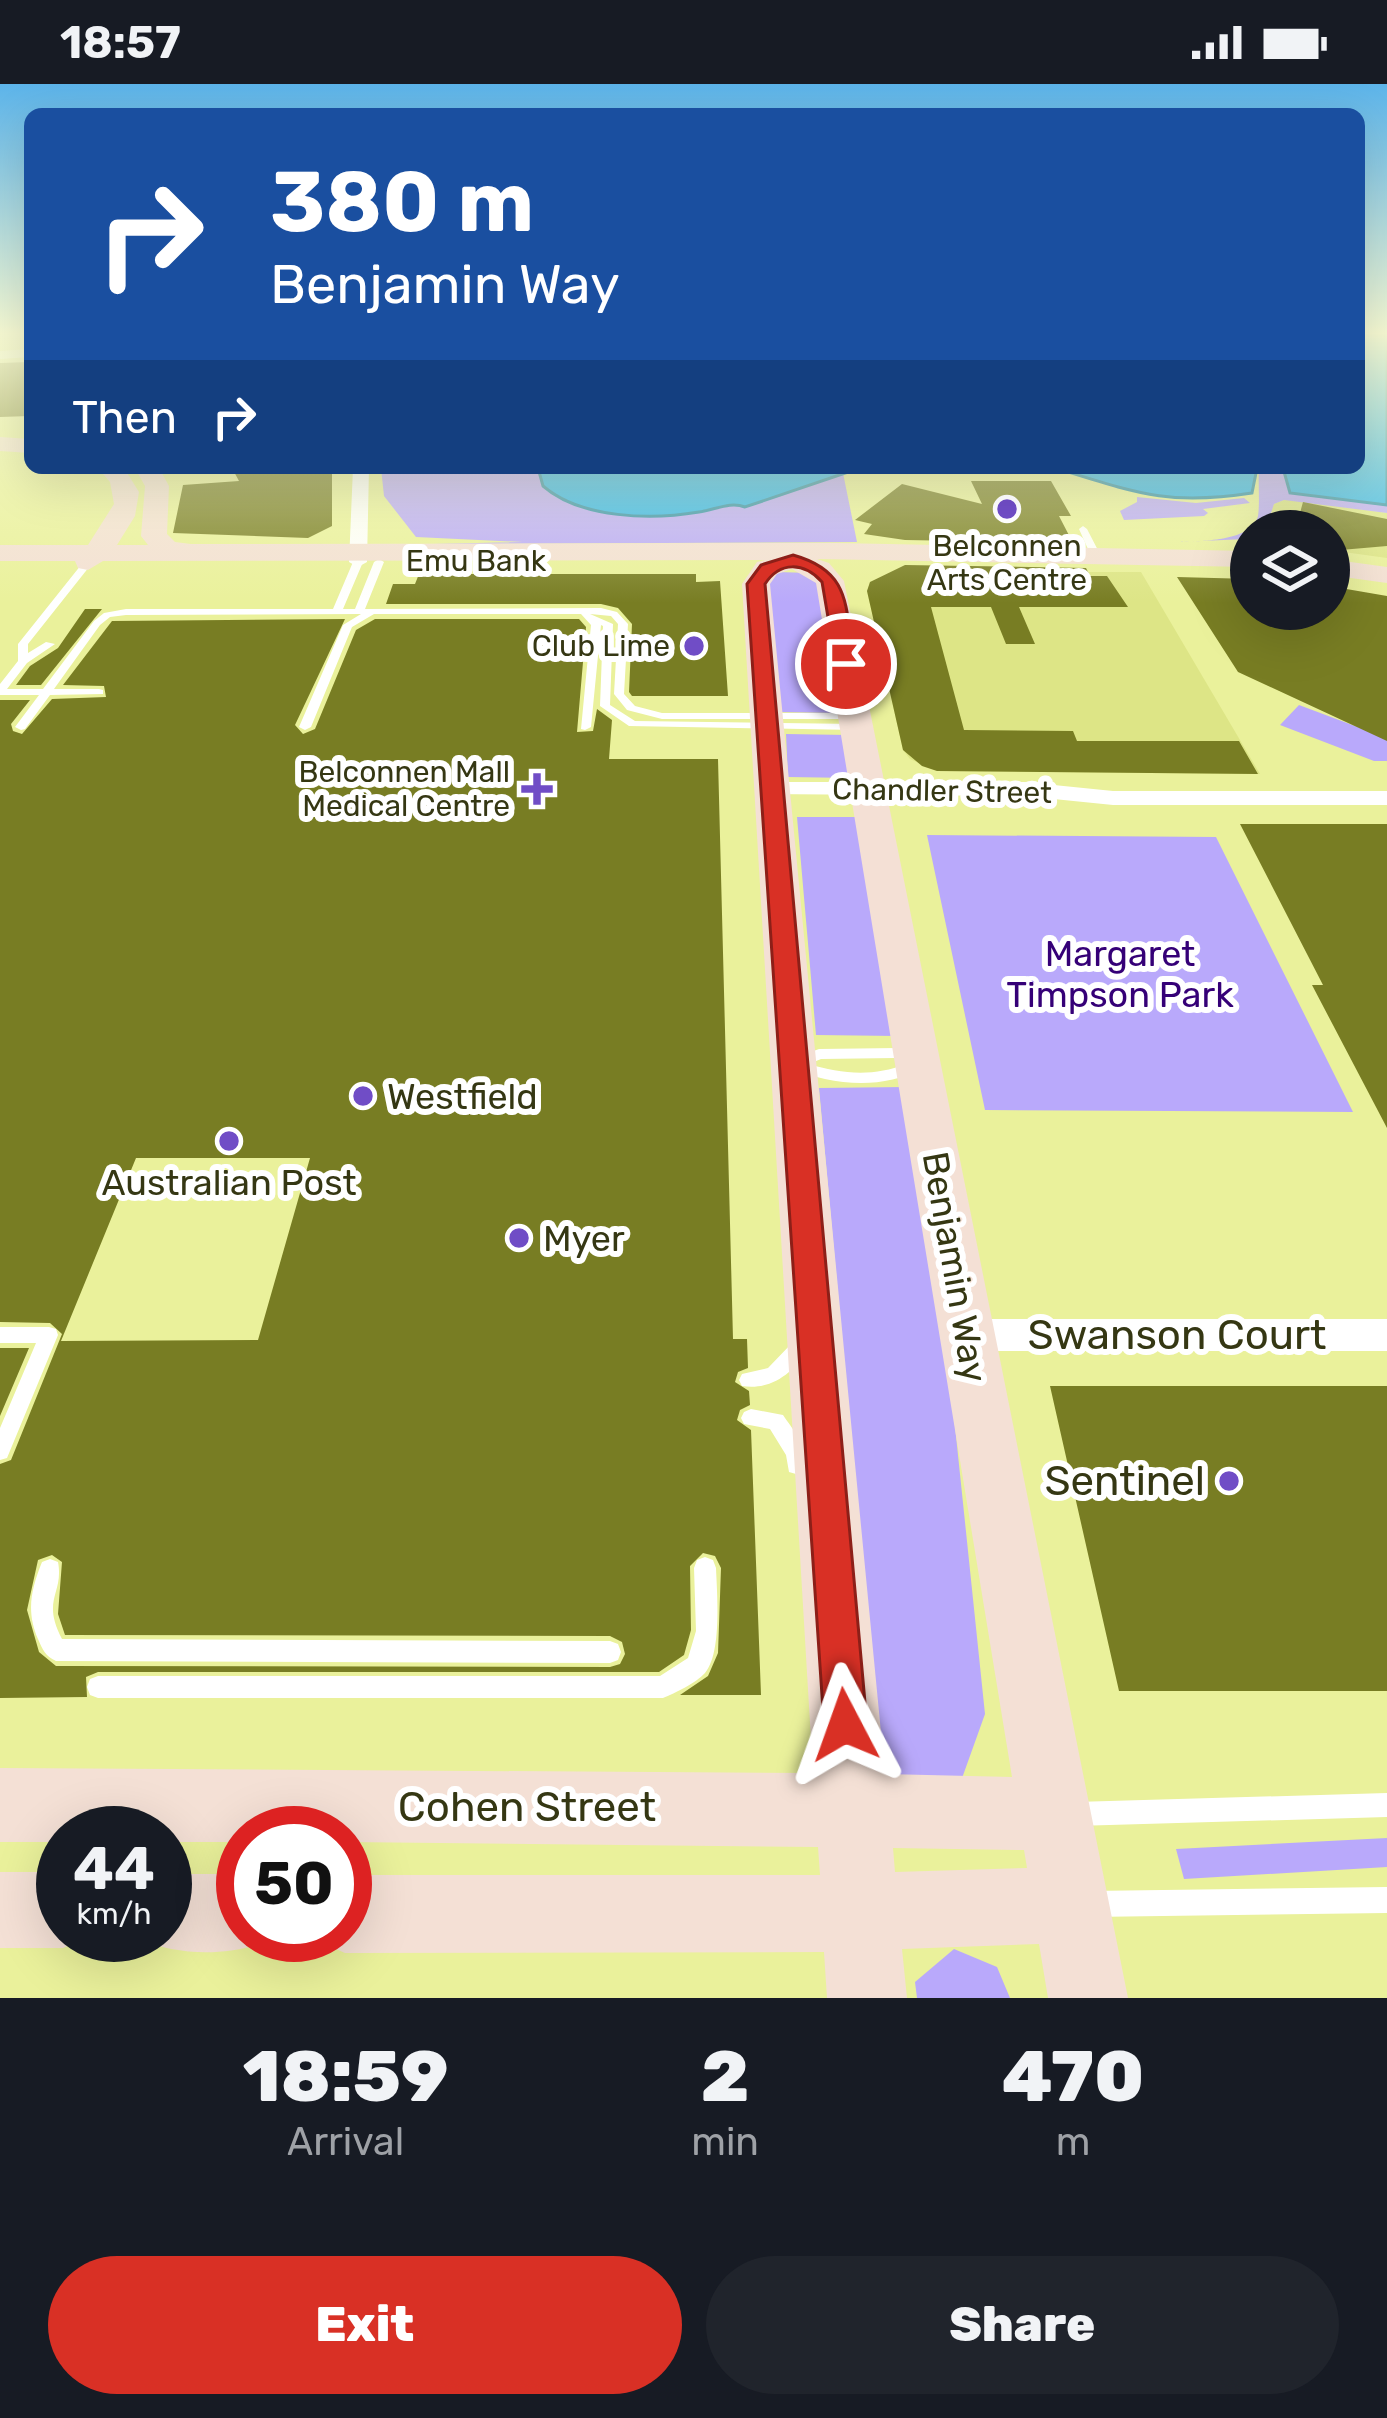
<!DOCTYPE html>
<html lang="en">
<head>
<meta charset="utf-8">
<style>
  :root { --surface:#171b24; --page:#20242c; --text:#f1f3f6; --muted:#9ea1a6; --accent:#d93025 }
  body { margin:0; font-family:Rubik,sans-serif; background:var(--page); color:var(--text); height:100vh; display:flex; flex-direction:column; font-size:45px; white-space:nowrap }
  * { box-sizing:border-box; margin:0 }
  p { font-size:39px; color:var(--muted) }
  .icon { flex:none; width:66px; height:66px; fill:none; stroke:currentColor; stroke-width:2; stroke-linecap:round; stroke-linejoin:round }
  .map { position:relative; height:1914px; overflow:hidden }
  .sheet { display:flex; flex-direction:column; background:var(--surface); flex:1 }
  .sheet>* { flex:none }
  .top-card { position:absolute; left:24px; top:24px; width:1341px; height:366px; border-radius:18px; box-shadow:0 12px 48px #0002; background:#1a4fa0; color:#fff; overflow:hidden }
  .tools { position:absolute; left:1230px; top:426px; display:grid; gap:24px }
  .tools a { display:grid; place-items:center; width:120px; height:120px; border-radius:50%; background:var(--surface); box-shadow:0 12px 48px #0002; font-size:60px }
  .speed { position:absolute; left:36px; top:1722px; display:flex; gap:24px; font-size:60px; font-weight:700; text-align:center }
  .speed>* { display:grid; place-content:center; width:156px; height:156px; border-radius:50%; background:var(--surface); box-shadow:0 12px 48px #0002; line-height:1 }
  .speed small { font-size:30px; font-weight:400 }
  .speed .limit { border:18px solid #d22; background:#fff; color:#111 }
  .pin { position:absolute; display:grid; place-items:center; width:102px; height:102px; color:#fff; margin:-51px; border:6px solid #fff; border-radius:50%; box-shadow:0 3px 12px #0007 }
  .me { position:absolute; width:132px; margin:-66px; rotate:356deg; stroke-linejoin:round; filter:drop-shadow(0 0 9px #0008) }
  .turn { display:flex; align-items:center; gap:42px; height:252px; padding:0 48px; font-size:54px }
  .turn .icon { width:156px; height:156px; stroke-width:2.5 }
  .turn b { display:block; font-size:84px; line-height:102px }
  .then { display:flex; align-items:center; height:114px; padding:0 48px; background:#0003; gap:24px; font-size:45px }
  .eta { display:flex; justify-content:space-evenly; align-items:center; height:204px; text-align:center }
  .eta b { font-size:72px; font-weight:800; line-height:84px }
  .action { display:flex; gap:24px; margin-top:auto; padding:24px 48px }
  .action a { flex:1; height:138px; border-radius:72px; background:var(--accent); color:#fff; font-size:48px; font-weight:800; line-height:138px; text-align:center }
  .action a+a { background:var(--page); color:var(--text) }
  .status { display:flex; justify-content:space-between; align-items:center; height:84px; padding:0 60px; background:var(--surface); direction:ltr }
  .status svg { height:33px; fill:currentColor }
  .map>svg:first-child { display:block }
  .built { fill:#dde586 }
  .green { fill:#b9a9fb }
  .water { fill:#2bb3ed; stroke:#2e8eac; stroke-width:3 }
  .building { fill:#787d23; fill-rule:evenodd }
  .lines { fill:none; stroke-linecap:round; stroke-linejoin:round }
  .lane { fill:#fff; fill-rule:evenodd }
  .street { fill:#fff; fill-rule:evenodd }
  .secondary { fill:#f4e0d5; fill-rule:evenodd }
  .route { fill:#d93025; stroke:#8d1f18; stroke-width:3 }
  .poi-dot { fill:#704dc6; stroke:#fff; stroke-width:4.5 }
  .labels { text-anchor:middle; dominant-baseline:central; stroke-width:12; stroke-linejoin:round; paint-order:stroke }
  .far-poi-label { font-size:30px; fill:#353713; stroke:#fff; text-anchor:end }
  .far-street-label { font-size:30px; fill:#353713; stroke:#fff }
  .park-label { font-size:36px; fill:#350077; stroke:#fff }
  .poi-label { font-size:36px; fill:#353713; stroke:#fff; text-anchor:start }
  .street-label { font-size:36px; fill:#353713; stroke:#fff }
  .near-street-label { font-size:42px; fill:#353713; stroke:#fff }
  .near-poi-label { font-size:42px; fill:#353713; stroke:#fff; text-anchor:end }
</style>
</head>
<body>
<div class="status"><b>18:57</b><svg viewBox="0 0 49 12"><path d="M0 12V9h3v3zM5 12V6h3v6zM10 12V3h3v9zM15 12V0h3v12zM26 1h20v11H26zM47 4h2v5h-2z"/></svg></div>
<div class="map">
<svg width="1387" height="1914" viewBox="0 0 1387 1914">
  <rect width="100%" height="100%" fill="#eaf19b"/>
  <!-- built -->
  <path class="built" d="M1286,415L1387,429V474L1329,466V447H1262L1274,420Z
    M988,488H1141L1260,690L937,687L910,675L903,666L867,507L870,498Z"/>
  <!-- green -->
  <path class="green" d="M381,384H538L816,396L843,389L857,458L433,460L523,458L416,453L384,412Z
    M1259,384H1282L1290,409L1387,421V429L1284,416L1274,420L1266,444L1251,447L1246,455L1178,458C1198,457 1252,458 1258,432C1260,420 1258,398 1259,384Z
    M1137,413L1196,419L1244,414L1250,419L1203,425L1208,429L1204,432L1124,436L1120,427L1137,418Z
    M777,488L812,489L822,503L842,629L777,628L768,501Z
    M1299,621L1387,654V677H1374L1280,641Z
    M786,650L848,651L853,694L788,693Z
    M797,733H863L897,952L816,951Z
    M927,751L1216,753L1353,1028L985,1026Z
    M905,1003L946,1256L985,1630L956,1711L884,1708L819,1004Z
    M1387,1754V1783L1184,1795L1176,1765Z
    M954,1865L997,1883L1010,1914H917L915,1898Z"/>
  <!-- water -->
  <path class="water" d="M1359,251H1387V421L1290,409L1283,384H1359Z
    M538,384H860L745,423C730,417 715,426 699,428C652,436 581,435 543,402Z
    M1078,384H1257L1252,409C1173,421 1142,411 1068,388Z"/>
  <!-- building -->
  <path class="building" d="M30,278V332L0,333V279Z
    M232,384H332V442L308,454L173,449L183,401L239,397Z
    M971,397H1051L1071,432H1059L1073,459L905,456L864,450L872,440L855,436L902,400L982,420Z
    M1303,418L1387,435V462L1329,467V447H1295Z
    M905,481L1086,484L1090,492H1107L1128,523H1019L1035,560H1006L991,523H931L964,646L1073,647L1077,657H1239L1258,690L937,687L922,682L903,666L867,507L870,498Z
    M419,490H696V498L720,497L728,612H632L629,608L632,540L618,524L601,520H386L393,500H415Z
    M1177,493L1251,495V525H1329V502L1387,512V657L1238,588Z
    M85,525H102L41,601H16L30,582L58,564Z
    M345,535L295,641L303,650L315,645L356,546L375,535H579L586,543L577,648L593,647L597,625L612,636L609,675H718L733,1255H747L748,1284L738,1288L735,1298L749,1307L750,1321L740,1326L737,1336L751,1346L761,1611H680L708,1592L718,1569L721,1484L715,1472L703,1469L690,1482L691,1546L684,1571L659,1588H98L86,1593L87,1613L0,1614V1380L11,1376L62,1250L50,1239L0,1238V616H30L11,640L13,647L22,650L52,615L106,613L104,602L63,601L112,537ZM136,1074H310L258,1256L61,1257ZM52,1471L62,1478L58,1530L65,1551L610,1552L622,1558L625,1570L620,1580L610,1583L56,1582L39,1568L27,1526L38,1476Z
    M1240,740H1387V1044L1312,901H1323Z
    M0,1264H29L0,1332Z
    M1050,1302H1387V1607H1119Z"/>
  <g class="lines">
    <!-- lane -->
    <path class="lane" d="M1083,442L1087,445L1102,474L1100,476L1092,474L1079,445Z
      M379,475L384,478L365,525L601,524L617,528L628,540L624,610L635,622L662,629H854L860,632L854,635H662L627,626L614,610L618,540L611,532L590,530L613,540L610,621L635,637L856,640L862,643L856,646L629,642L600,622L603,542L601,541L591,643L585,646L581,645L591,541L581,530H374L352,543L311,643L305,646L299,643L343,541L361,530L126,531L110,533L100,541L54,605H99L103,606V610L50,611L25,645L21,646L15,643L39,611H0V600L18,577V560L85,476L93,478L28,560V569L46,558L55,560L27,579L7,605H43L94,537L104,529L126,525H333L353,478L358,475L363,478L343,525H355L374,478Z
      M897,964L923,976L926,980L923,984C880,1007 833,1001 789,984L786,980L789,976L819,965ZM895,974L905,980C875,993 840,990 809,980L821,975Z
      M0,1243H49L56,1245L58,1251L7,1374L0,1376V1344L36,1259H0Z
      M800,1256L807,1258L809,1264C794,1288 772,1307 742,1302L739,1296L742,1290L768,1284L793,1258Z
      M751,1325L783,1331C795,1349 811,1365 803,1388L796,1390L789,1388L786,1371L770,1345L744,1340L741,1334L744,1328Z
      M705,1473L713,1476L716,1484C717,1510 722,1569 705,1589C696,1599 675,1609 663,1614H98L90,1611L87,1603L90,1595L98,1592H660L688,1574L696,1547L694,1484L697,1476Z
      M50,1475L58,1478C64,1510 41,1515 62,1555L610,1557L618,1560L621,1568L618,1576L610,1579L56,1577C45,1572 43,1566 38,1555C26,1527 31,1506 42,1478Z
      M1387,1709V1733L1075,1742L1066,1739L1063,1730L1066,1721L1075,1718Z
      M1387,1803V1829L1090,1833L1081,1829L1077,1820L1081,1811L1090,1807Z"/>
    <!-- street -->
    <path class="street" d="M30,265V273L0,275V267Z
      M353,384H369L367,478L358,483L349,478Z
      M772,698H1024L1113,707H1387V721H1113L1024,712L764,710L760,705Z
      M968,1235H1387V1267H968L955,1262L949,1251L955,1240Z"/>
    <!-- secondary -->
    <path class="secondary" d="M0,353L30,355V369L0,367Z
      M98,384H124L139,408L135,432L117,461H148L141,452L145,402L135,384H159L169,402L167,450L175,458L191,460L836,459L1251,467V483L817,475L829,479L844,497L1128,1914H1048L1039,1860L902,1865L907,1914H827L824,1868L345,1869L318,1857L315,1851H345V1791H820L818,1763L345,1758V1749H243V1758H165V1749H63V1758H0V1684L813,1689L742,500L757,478L765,476L103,477L88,486L78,484L75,477H0V461H88L114,420L110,398ZM792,485L816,499L1012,1693L885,1690L770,500L777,490ZM893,1764L1024,1766L1027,1784L895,1788Z
      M1329,475L1387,483V499L1329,491Z
      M0,1788H63V1851L90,1853L63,1864H0Z
      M165,1790H243V1851H272L270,1856C229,1873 179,1872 138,1855L136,1851H165Z"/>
  </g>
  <!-- sky -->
  <linearGradient id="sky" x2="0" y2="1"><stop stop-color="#5cb4ea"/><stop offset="0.48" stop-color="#f6f9d2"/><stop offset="1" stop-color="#f6f9d2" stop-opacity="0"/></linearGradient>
  <rect width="1387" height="519" fill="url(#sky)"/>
  <!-- route -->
  <path class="route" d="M793,471C854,488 844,525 855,580L846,586L836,580L822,498C804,478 780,477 765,500L867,1641L860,1656L845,1662L830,1656L824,1641L747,500L761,481Z"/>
  <!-- markers -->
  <g class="poi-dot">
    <circle cx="1007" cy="425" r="12"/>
    <circle cx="694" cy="562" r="12"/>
    <path d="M531 687h12v12h12v12h-12v12h-12v-12h-12v-12h12z"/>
    <circle cx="363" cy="1012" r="12"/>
    <circle cx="229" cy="1057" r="12"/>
    <circle cx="519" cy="1154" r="12"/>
    <circle cx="1229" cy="1397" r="12"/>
  </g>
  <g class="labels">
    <!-- far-poi labels -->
    <g class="far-poi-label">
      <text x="1007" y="462" text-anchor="middle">Belconnen<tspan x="1007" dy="34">Arts Centre</tspan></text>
      <text x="670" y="562">Club Lime</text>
      <text x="510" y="688">Belconnen Mall<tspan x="510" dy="34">Medical Centre</tspan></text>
    </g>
    <!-- far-street labels -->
    <g class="far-street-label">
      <text x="476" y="477">Emu Bank</text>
      <text transform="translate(942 707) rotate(1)">Chandler Street</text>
    </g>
    <!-- park labels -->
    <g class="park-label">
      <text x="1120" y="869">Margaret<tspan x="1120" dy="41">Timpson Park</tspan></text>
    </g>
    <!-- poi labels -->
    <g class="poi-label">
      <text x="387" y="1012">Westfield</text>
      <text x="229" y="1098" text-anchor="middle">Australian Post</text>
      <text x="543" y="1154">Myer</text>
    </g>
    <!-- street labels -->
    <g class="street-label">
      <text transform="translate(955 1183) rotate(80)">Benjamin Way</text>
    </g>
    <!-- near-street labels -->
    <g class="near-street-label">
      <text x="1177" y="1251">Swanson Court</text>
      <text x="527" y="1723">Cohen Street</text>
    </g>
    <!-- near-poi labels -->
    <g class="near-poi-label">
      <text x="1205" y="1397">Sentinel</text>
    </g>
  </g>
</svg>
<div class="tools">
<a><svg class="icon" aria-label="layers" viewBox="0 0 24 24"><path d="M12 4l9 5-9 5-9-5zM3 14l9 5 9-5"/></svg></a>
</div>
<div class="speed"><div>44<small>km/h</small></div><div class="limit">50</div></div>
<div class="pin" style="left:846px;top:580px;background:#d93025"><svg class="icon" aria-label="arrive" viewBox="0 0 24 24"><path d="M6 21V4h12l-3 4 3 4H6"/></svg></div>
<svg class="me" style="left:845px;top:1641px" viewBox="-20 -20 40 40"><path d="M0-17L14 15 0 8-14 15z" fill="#d93025" stroke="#fff" stroke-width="4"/></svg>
<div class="top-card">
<div class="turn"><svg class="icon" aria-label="right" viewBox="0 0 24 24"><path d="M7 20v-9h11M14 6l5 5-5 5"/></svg><div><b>380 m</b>Benjamin Way</div></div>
<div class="then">Then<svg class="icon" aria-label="right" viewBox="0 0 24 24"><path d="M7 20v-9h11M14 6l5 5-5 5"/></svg></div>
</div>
</div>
<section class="sheet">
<div class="eta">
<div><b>18:59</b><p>Arrival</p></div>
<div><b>2</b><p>min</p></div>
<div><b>470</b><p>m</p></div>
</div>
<div class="action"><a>Exit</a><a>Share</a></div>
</section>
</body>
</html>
